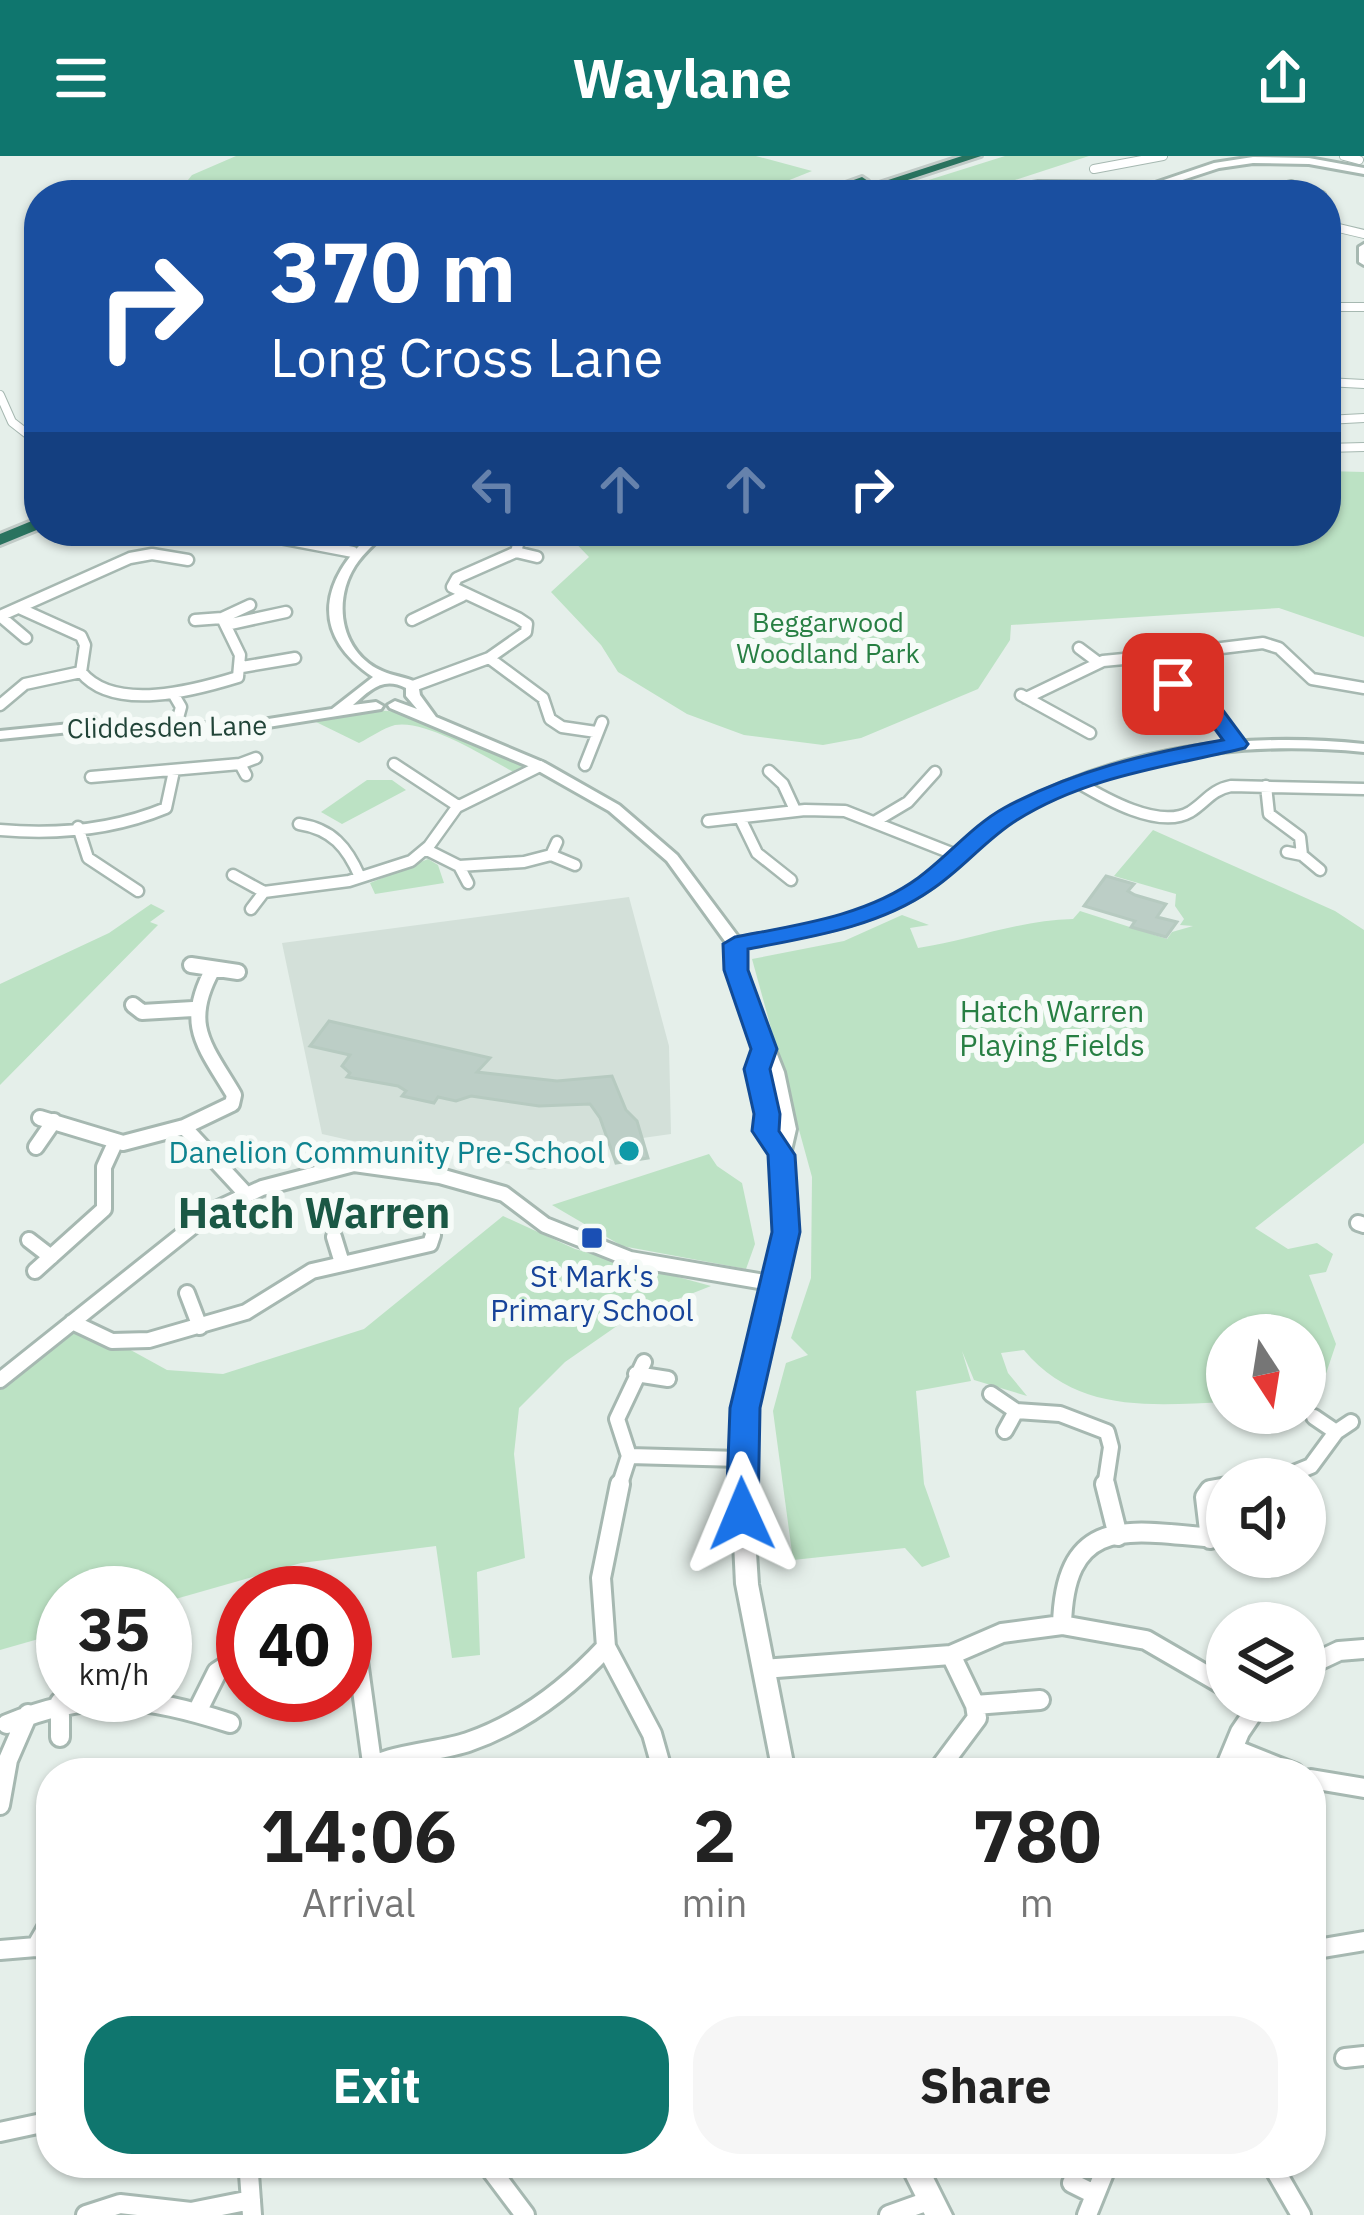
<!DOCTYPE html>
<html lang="en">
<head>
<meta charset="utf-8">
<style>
  :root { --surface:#fff; --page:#f6f6f6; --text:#222; --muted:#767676; --accent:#0f766e }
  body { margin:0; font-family:"IBM Plex Sans",sans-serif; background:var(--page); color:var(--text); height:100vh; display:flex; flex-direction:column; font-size:45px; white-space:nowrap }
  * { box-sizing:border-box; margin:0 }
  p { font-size:39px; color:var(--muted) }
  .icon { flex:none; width:66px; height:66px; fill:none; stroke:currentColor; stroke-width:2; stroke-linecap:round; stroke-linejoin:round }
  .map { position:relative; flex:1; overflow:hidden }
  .drawer { position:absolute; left:36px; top:1602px; width:1290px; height:420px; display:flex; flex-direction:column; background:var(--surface); border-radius:48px; box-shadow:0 3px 9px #0004 }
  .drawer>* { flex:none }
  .banner { position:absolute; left:24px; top:24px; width:1317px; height:366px; border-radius:48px; box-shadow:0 3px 9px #0004; background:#1a4fa0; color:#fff; overflow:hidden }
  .needle { width:78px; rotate:168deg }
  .fabs { position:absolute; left:1206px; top:1158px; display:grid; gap:24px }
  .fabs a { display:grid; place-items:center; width:120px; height:120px; border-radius:50%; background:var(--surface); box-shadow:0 3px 9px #0004; font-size:60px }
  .speed { position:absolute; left:36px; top:1410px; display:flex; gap:24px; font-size:60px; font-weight:700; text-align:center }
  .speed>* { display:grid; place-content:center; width:156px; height:156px; border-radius:50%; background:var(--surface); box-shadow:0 3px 9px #0004; line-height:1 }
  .speed small { font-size:30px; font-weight:400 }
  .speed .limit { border:18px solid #d22; background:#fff; color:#111 }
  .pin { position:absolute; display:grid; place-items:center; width:102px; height:102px; color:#fff; margin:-51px; border-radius:24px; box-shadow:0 6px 18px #0006 }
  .me { position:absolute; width:132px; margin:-66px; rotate:359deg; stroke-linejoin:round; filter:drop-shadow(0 0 9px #0008) }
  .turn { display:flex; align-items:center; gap:42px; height:252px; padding:0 48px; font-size:54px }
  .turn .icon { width:156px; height:156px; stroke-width:2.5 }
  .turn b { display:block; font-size:84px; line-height:102px }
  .lanes { display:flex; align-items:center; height:114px; padding:0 48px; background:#0003; justify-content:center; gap:60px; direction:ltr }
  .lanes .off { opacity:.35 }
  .eta { display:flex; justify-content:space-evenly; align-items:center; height:204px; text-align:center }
  .eta b { font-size:72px; font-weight:700; line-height:84px }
  .action { display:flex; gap:24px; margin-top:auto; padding:24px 48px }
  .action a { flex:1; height:138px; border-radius:48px; background:var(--accent); color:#fff; font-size:48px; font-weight:700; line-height:138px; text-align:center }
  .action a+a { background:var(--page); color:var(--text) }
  header { display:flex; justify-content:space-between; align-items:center; height:156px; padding:0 48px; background:var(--accent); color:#fff; font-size:54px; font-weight:700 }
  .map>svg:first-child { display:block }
  .built { fill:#d3e0d9 }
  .green { fill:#bce2c4 }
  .building { fill:#bccec6; stroke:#b6cac0; stroke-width:3 }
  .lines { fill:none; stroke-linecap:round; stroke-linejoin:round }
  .minor-far3-casing { stroke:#a6b8b1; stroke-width:10 }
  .minor-far2-casing { stroke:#a6b8b1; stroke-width:15 }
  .minor-far1-casing { stroke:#a6b8b1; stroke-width:20 }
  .minor-casing { stroke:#a6b8b1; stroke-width:24 }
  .tertiary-casing { stroke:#a6b8b1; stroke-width:6 }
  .motorway-casing { stroke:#c1cbc7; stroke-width:6 }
  .minor-far3 { stroke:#fff; stroke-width:8 }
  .minor-far2 { stroke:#fff; stroke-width:10 }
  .minor-far1 { stroke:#fff; stroke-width:14 }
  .minor { stroke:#fff; stroke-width:18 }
  .tertiary { fill:#fff; fill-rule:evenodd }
  .motorway { fill:#2a735f; fill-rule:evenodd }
  .route { fill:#1a73e8; stroke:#114b97; stroke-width:3 }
  .culture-dot { fill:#0f9aa8; stroke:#f6fbf8; stroke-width:4.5 }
  .transit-dot { fill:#1a4fb4; stroke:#f6fbf8; stroke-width:4.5 }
  .labels { text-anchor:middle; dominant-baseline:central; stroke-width:12; stroke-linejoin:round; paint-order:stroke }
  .far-park-label { font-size:27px; fill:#277f43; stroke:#f6fbf8 }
  .far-street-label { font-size:27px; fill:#214438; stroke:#f6fbf8 }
  .park-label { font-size:30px; fill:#277f43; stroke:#f6fbf8 }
  .culture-label { font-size:30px; fill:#0d838f; stroke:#f6fbf8; text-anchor:end }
  .transit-label { font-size:30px; fill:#164399; stroke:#f6fbf8 }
  .district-label { font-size:42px; font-weight:bold; fill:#1b5845; stroke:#f6fbf8 }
</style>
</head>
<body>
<header><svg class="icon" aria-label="menu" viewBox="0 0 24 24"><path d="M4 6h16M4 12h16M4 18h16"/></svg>Waylane<svg class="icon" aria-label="share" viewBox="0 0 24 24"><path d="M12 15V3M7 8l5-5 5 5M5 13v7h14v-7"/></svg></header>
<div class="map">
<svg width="1364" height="2059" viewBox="0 0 1364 2059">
  <rect width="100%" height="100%" fill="#e5efea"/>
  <!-- built -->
  <path class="built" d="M629,741L669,890L671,978L600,988L581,1010L530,1014L441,989L353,985L322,978L282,787Z"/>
  <!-- green -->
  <path class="green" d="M236,0H756L812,15L752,39H176L192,19Z
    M1005,0H1089L969,39H881Z
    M1326,315L1364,316V481L1279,452L1011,469L1010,484L978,533L861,582L823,589L744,579L687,558L618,516L601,489L551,436L589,401L564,375H1326Z
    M372,554L402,556L527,609L515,617C488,602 426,563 395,569C383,572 371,581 359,587L314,565Z
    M367,624H392L406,634L342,668L321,656Z
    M1153,674L1335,755L1364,774V987L1255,1072L1288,1093L1317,1087L1333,1098L1326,1116L1309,1119L1336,1188L1312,1259L1294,1258L1282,1270L1261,1257H1305V1179H1227V1246C1152,1249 1077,1258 1024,1194L1001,1197L1008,1217L1027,1240L974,1224L962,1195L971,1225L916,1235L924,1328L950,1401L922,1411L905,1392L793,1404L773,1255L786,1207L808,1199L791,1182L811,1122L812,1021L752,803L844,785L902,759L929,769L910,772L918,792C971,784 1020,764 1073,763L1080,755L1167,783L1172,776L1193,770L1180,769L1184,763L1175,750L1176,738L1114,720Z
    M428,703L438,709L444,727L375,738L370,727Z
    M151,748L165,755L150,766L158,769L0,929V828L109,777Z
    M709,998L717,1010L742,1027L755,1088L746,1113L622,1090L552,1049Z
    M503,1060L575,1093L711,1130L627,1163L565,1206L519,1252L514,1298L525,1402L477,1416L480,1499L452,1502L436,1390L301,1407L165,1446V1437H63V1476L0,1494V1234L74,1174L117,1193L127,1192L167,1214L223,1218L364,1173Z"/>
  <!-- building -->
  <path class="building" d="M1106,720L1134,728L1128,735L1135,739L1166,748L1157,761L1177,766L1166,781L1131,771L1135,765L1084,750Z
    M329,865L490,902L477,916L557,925L612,920L626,954L637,965L648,1002L616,1007L600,962L590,948L539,950L471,940L456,945L438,941L434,947L402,940L406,935L398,930L347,921L350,917L342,910L350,899L310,890Z"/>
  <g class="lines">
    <defs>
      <path id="minor-far3" d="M1344,0L1359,4
        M1094,13L1163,0
        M1243,39L1291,28L1322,39
        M1326,69L1364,78
        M1326,151H1364
        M1326,226L1364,228
        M0,239L12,266L39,287
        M1326,264L1364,262
        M1326,275L1334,292
        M1326,292L1364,291"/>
      <path id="minor-far2" d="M243,375L353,396
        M512,375L519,385L516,396L537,401
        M19,452L81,480L85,489L81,516C114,557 196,534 238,521L240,499L222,462
        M0,460L130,402L152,398L188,404
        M0,460L26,482
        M195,464L222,462L250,449
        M412,464L462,440
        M226,469L286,456
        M1079,492L1099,507
        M489,502L543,542L550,563L562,571L596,576
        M242,511L295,502
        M413,530L489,502L526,476L527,468L518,462L452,431L457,422L516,396
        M174,539L181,551L175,573
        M1021,539L1090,577
        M1026,542L1103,505L1155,500
        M0,549L25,528L81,516
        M1237,588L1209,549L1170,525L1155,500L1263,487L1279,492L1312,523L1364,532
        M394,608L458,650
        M585,609L602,566
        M769,615L783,628L795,654
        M246,619L240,608L256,602
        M91,621L240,608
        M1077,626C1104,642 1159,674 1190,656C1206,646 1211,634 1231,630L1364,633
        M1266,630L1269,658L1300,681L1302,699
        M740,662L757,697L791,724
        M708,665L805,654L845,655L959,700
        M876,665L908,646L935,616
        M299,668C332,673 347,691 360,721
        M78,671L88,702L138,735
        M0,674C57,679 113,674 166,652L174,615
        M557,686L551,699L575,709
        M427,694L459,710L468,727
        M1287,696L1302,699L1320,714
        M459,710L524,706L551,699
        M233,719L264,736L251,753
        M264,736L349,725L411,705L429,690L457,651L540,610"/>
      <path id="minor-far1" d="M191,809L238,816
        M133,849L142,856L193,853
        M40,962L123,987L184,971L232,948L234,939C205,890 182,869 213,813
        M184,971L246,1038
        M36,991L54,965
        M1358,1067L1364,1069
        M334,1081L342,1107
        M29,1084L51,1101
        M35,1115L104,1053V1011L115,987
        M187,1137L200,1171
        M72,1166L112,1185L149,1184L246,1156L312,1115L430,1088L433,1079
        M636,1218L668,1223
        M0,1224L212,1055L262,1032L354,1008L440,1020L504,1038L545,1069L630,1103L770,1127
        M991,1238L1016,1255L1005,1275
        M1016,1255L1060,1258L1107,1276L1111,1291L1105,1331
        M1314,1261L1336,1276L1351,1266
        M629,1300L617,1263L644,1206
        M1279,1323L1311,1310L1336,1276
        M619,1331L629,1300L740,1303"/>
      <path id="minor" d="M1105,1328L1118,1380
        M1210,1383L1205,1341L1210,1334L1227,1331
        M1062,1469C1065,1351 1138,1377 1227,1383
        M345,1472L355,1483L372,1607
        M606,1491L652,1578L663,1617
        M951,1499L975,1549
        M1305,1511L1339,1495L1364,1493
        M763,1513L951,1499L1002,1477L1062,1469L1146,1484L1227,1531
        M60,1546V1581
        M197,1556L217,1516L243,1499
        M7,1568C91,1533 145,1540 230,1567
        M1234,1593L1294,1617
        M939,1613L977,1562L975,1549L1040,1544
        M362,1617C381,1598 440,1596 468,1586C523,1567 567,1533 606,1491L601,1422L620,1328
        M1223,1617L1240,1576L1261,1545
        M1311,1623L1364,1632
        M0,1649L8,1604L28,1558
        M36,1791L51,1765
        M0,1794L36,1791L51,1795
        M1311,1794L1364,1785
        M1345,1902L1364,1900
        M0,1976L42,1967L51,1960
        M486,2007L525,2059
        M1271,2007L1301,2059
        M249,2018L252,2059
        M1072,2027L1094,2038
        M86,2059L120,2048L191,2056L251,2044
        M889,2059L931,2044
        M1087,2059L1108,2007"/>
      <path id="tertiary" d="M1253,1L1309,2L1364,12V18L1309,8L1253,7L1219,12L1155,33L1057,31L994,39L1015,30L1038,26L1155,27L1214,7Z
        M1364,88V109L1359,106V91Z
        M374,375H387C376,387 364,396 355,410C332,446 341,497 382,515C393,520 406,521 418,527L420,539L436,561L545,607L619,649L677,699L739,782C802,771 868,762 922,724C952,702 975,672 1007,654C1117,592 1240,575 1364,588V596C1243,584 1125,600 1018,660C986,678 963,708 934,730C879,769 808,780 743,791L744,815L784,916L796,973L790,999L794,1090L779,1127V1164L755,1252L750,1303L758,1428L795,1617H773L736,1428L730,1303L735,1252L759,1164L761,1127L776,1090L772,999L761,977L752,932V904L757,891L728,815L727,788L667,705L609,655L535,613L390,552L388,549L395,545L417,553L406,540V532C383,520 370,534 353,549L376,546L383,550L381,553L243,575H80L0,583V575L80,567H243L332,553L373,521C308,477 321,423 374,375ZM769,927L778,973V974Z
        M899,2007H926L952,2059H925Z"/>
      <path id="motorway" d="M962,0H981L862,39H842Z
        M862,21L868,25L867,28L831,39H812Z
        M39,362V373L0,389V378Z"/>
    </defs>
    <!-- minor-far3 casing -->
    <use href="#minor-far3" class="minor-far3-casing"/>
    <!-- minor-far2 casing -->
    <use href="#minor-far2" class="minor-far2-casing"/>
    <!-- minor-far1 casing -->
    <use href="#minor-far1" class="minor-far1-casing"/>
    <!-- minor casing -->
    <use href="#minor" class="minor-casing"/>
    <!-- tertiary casing -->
    <use href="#tertiary" class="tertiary-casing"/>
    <!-- motorway casing -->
    <use href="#motorway" class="motorway-casing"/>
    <!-- minor-far3 -->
    <use href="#minor-far3" class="minor-far3"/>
    <!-- minor-far2 -->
    <use href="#minor-far2" class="minor-far2"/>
    <!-- minor-far1 -->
    <use href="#minor-far1" class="minor-far1"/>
    <!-- minor -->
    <use href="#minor" class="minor"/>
    <!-- tertiary -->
    <use href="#tertiary" class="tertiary"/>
    <!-- motorway -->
    <use href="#motorway" class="motorway"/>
  </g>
  <!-- route -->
  <path class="route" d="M1173,522L1216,545L1248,588L1245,592C1166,611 1087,620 1017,664C986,683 962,714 931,734C878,771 810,781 748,793V814L777,893L770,913L780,958L779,975L795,999L800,1076L760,1252L758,1358L753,1366H731L726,1358L730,1252L772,1076L768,999L752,975L754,958L744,913L751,893L724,814L723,788L735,781C797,769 866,760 918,722C947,701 973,669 1004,652C1073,615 1147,597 1223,584L1201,554L1166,532L1163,528Z"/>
  <!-- markers -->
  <circle class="culture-dot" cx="629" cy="995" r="12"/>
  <rect class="transit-dot" x="580" y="1070" width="24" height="24" rx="6"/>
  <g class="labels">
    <!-- far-park labels -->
    <g class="far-park-label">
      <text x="828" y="465">Beggarwood<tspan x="828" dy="31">Woodland Park</tspan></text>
    </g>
    <!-- far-street labels -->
    <g class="far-street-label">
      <text transform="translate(167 570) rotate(-1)">Cliddesden Lane</text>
    </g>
    <!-- park labels -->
    <g class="park-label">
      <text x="1052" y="854">Hatch Warren<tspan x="1052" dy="34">Playing Fields</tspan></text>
    </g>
    <!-- culture labels -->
    <g class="culture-label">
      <text x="605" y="995">Danelion Community Pre-School</text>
    </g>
    <!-- transit labels -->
    <g class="transit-label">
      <text x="592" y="1119">St Mark's<tspan x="592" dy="34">Primary School</tspan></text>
    </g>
    <!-- district labels -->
    <g class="district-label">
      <text x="314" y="1056">Hatch Warren</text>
    </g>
  </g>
</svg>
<div class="fabs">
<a><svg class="needle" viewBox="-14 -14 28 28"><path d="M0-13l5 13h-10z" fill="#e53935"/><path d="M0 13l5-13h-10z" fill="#767676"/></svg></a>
<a><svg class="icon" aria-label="sound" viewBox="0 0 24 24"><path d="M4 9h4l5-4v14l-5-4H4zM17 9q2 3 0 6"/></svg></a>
<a><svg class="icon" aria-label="layers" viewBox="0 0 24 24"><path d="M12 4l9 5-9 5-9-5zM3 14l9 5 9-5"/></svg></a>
</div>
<div class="speed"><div>35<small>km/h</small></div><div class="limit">40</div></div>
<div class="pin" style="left:1173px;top:528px;background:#d93025"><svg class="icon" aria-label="arrive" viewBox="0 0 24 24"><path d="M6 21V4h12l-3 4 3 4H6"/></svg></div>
<svg class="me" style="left:742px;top:1358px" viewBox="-20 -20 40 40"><path d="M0-17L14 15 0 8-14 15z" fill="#1a73e8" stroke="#fff" stroke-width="4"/></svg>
<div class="banner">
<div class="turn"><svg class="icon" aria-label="right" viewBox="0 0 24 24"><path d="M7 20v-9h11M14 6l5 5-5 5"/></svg><div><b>370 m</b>Long Cross Lane</div></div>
<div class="lanes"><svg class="icon off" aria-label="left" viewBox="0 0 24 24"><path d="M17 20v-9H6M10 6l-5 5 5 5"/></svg><svg class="icon off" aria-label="ahead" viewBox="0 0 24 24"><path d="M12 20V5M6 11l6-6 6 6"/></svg><svg class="icon off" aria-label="ahead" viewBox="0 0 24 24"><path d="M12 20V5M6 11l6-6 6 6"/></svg><svg class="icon" aria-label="right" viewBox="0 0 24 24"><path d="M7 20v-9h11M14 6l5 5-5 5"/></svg></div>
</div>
<section class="drawer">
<div class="eta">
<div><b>14:06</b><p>Arrival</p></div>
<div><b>2</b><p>min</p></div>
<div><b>780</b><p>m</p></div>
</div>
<div class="action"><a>Exit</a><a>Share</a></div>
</section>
</div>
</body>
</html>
